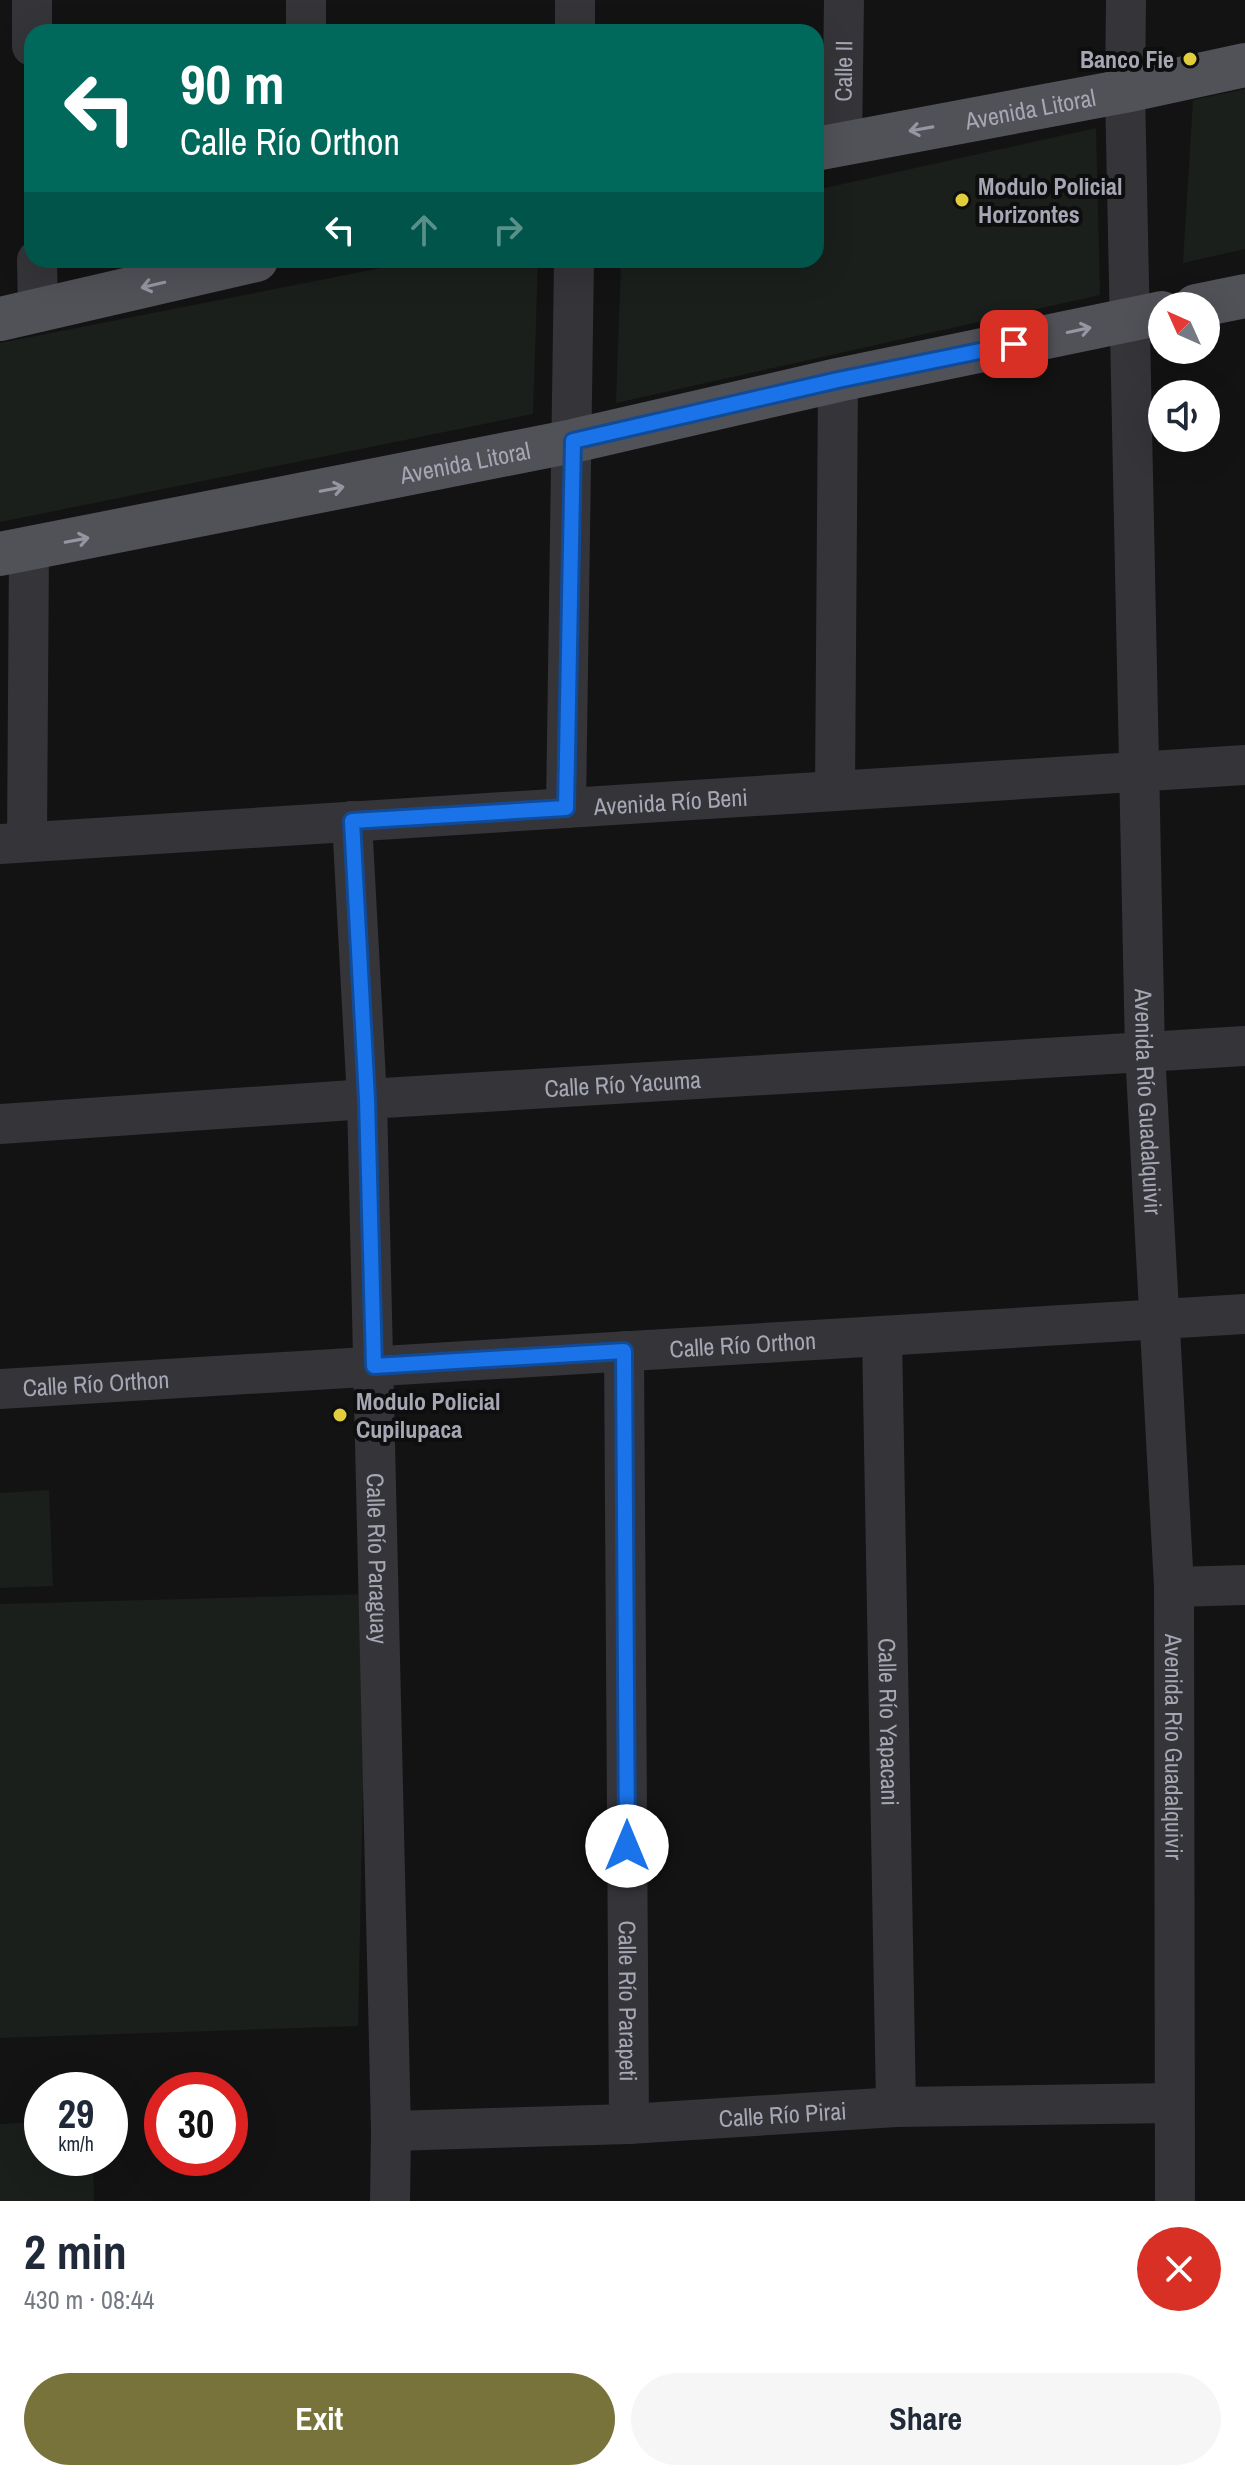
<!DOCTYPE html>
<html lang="en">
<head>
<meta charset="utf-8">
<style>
  :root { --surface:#fff; --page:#f6f6f7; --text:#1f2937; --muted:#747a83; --accent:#77733a }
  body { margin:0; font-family:"Archivo Narrow",sans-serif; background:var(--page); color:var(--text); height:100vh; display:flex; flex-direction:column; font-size:30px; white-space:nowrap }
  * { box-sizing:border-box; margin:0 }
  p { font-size:26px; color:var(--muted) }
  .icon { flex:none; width:44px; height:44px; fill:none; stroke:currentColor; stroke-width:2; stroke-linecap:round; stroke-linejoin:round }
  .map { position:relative; height:2201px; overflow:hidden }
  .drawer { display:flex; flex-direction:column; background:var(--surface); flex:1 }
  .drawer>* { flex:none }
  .banner { position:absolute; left:24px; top:24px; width:800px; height:244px; border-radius:24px; box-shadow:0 8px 32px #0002; background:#00695c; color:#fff; overflow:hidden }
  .needle { width:52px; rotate:315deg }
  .fabs { position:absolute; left:1148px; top:292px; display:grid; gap:16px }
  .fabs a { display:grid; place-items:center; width:72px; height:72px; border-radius:50%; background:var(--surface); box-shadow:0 8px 32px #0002; font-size:40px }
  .speed { position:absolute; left:24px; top:2072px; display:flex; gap:16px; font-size:40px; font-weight:700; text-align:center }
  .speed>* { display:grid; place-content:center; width:104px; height:104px; border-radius:50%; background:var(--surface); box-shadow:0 8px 32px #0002; line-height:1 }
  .speed small { font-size:20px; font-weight:400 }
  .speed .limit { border:12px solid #d22; background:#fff; color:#111 }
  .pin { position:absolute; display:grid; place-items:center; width:68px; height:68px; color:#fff; margin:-34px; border-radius:16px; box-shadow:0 4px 12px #0006 }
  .me { position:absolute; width:88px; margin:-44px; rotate:0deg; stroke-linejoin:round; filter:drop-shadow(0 0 6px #0008) }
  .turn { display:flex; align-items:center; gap:28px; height:168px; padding:0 24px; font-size:36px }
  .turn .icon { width:104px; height:104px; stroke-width:2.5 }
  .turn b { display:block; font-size:56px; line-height:68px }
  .lanes { display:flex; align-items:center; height:76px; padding:0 24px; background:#0003; justify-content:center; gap:40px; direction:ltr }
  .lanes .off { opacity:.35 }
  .round { display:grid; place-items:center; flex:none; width:84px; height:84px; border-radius:42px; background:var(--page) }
  .summary { display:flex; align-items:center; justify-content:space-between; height:136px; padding:0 24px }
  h1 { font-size:48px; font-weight:700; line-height:60px }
  .button { display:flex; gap:16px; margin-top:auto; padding:16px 24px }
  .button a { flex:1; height:92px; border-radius:48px; background:var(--accent); color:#fff; font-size:32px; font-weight:700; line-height:92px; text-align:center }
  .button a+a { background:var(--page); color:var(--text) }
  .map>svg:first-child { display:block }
  .green { fill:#1a1f1b }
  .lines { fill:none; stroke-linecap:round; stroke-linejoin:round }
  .minor { stroke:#343439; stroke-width:40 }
  .major { stroke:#515158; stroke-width:44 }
  .oneway { stroke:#9596a2 }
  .route-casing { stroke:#114b97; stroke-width:20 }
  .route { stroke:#1a73e8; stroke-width:14 }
  .poi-dot { fill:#e2cd3d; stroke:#0e0e0f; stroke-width:3 }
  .labels { text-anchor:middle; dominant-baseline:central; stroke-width:8; stroke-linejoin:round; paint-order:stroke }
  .poi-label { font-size:24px; font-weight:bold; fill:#a6a7b4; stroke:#0e0e0f; text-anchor:start }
  .street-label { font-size:24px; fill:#a6a7b4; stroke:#0e0e0f }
</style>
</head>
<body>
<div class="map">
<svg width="1245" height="2201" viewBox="0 0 1245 2201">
  <rect width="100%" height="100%" fill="#131314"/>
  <!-- green -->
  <path class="green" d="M1245,89V249L1183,263L1193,100Z
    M1096,128L1100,295L616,403L621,260H816V190Z
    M422,260H538L533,414L0,522V343Z
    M49,1490L53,1586L0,1588V1493Z
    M367,1594L358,2026L0,2038V1604Z
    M42,2122V2158H93L94,2201H0V2124Z"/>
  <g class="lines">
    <!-- minor -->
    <g class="minor">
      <path d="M32,0V46"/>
      <path d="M306,0V32"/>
      <path id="s1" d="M1126,0L1125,91L1145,1052L1174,1587L1175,2201"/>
      <path d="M575,32V0"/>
      <path id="s2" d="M842,143L844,0"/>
      <path d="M37,260L38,312"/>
      <path d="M835,791L838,380"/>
      <path d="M566,808L574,260"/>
      <path id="s3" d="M352,821L367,1099L391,2131L390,2201"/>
      <path d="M27,842L29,549"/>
      <path id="s4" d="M0,844L1245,765"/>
      <path id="s5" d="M0,1124L367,1099L1245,1046"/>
      <path id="s6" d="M882,1336L896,2107"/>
      <path id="s7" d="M624,1351L629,2124"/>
      <path id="s8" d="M0,1389L1245,1314"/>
      <path d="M1174,1587L1245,1585"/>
      <path id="s9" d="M391,2131L629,2124L896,2107L1174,2103"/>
    </g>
    <!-- major -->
    <g class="major">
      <path id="s10" d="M816,149L1125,91L1245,65"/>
      <path d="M1196,306L1245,296"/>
      <path d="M0,319L256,260"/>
      <path id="s11" d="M0,554L573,441L838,380L1162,313"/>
    </g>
  </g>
  <!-- one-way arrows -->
  <defs><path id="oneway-shaft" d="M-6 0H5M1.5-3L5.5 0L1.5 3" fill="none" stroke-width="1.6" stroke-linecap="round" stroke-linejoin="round" transform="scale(2)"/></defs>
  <g class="oneway">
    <use href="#oneway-shaft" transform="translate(921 129) rotate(170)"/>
    <use href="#oneway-shaft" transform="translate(153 285) rotate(167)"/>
    <use href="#oneway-shaft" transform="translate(1079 330) rotate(-12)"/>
    <use href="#oneway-shaft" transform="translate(332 489) rotate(-11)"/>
    <use href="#oneway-shaft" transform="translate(77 540) rotate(-11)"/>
  </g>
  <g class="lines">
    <defs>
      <path id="route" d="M627,1846L624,1351L374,1366L367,1099L352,821L566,808L573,441L838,380L1014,344"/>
    </defs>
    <!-- route casing -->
    <use href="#route" class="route-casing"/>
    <!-- route -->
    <use href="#route" class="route"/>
  </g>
  <!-- markers -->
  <g class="poi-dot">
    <circle cx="1190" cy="59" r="8"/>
    <circle cx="962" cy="200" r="8"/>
    <circle cx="340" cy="1415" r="8"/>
  </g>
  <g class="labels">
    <!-- poi labels -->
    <g class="poi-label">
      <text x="1174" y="59" text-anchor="end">Banco Fie</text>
      <text x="978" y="186">Modulo Policial<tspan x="978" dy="28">Horizontes</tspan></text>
      <text x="356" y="1401">Modulo Policial<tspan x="356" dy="28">Cupilupaca</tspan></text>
    </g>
    <!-- street labels -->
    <g class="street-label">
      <text stroke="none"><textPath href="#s2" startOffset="72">Calle II</textPath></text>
      <text stroke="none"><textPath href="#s10" startOffset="218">Avenida Litoral</textPath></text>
      <text stroke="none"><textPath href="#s11" startOffset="474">Avenida Litoral</textPath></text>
      <text stroke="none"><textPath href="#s4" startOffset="672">Avenida Río Beni</textPath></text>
      <text stroke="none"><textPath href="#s5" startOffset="624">Calle Río Yacuma</textPath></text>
      <text stroke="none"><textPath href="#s1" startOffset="1102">Avenida Río Guadalquivir</textPath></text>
      <text stroke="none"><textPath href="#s8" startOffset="744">Calle Río Orthon</textPath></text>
      <text stroke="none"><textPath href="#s8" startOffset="96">Calle Río Orthon</textPath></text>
      <text stroke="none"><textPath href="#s3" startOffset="738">Calle Río Paraguay</textPath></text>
      <text stroke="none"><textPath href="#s6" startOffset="386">Calle Río Yapacani</textPath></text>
      <text stroke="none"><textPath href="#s1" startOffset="1748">Avenida Río Guadalquivir</textPath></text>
      <text stroke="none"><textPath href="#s7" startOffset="650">Calle Río Parapeti</textPath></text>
      <text stroke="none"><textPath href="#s9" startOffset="392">Calle Río Pirai</textPath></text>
    </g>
  </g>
</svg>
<div class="fabs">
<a><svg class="needle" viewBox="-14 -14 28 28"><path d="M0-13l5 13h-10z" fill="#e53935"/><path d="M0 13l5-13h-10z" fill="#747a83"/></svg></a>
<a><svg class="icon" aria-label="sound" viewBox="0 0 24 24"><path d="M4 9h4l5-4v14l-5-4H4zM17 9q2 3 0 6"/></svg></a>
</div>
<div class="speed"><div>29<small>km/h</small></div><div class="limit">30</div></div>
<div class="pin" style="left:1014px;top:344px;background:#d93025"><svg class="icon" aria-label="arrive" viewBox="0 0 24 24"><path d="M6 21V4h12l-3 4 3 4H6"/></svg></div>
<svg class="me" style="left:627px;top:1846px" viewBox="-20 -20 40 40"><circle r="19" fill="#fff"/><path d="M0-13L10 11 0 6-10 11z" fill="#1a73e8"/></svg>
<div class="banner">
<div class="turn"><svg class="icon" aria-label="left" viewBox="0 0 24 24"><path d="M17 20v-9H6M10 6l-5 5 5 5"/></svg><div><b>90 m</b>Calle Río Orthon</div></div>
<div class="lanes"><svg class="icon" aria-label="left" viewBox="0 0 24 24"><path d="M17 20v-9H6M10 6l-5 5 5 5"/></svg><svg class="icon off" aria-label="ahead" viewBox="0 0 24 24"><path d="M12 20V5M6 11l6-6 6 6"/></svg><svg class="icon off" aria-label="right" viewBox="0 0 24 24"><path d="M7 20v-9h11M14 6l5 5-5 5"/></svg></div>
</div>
</div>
<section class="drawer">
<div class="summary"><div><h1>2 min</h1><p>430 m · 08:44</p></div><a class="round" style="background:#d93025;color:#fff"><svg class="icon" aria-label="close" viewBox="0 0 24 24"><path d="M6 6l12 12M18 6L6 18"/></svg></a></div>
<div class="button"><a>Exit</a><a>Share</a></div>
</section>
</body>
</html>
